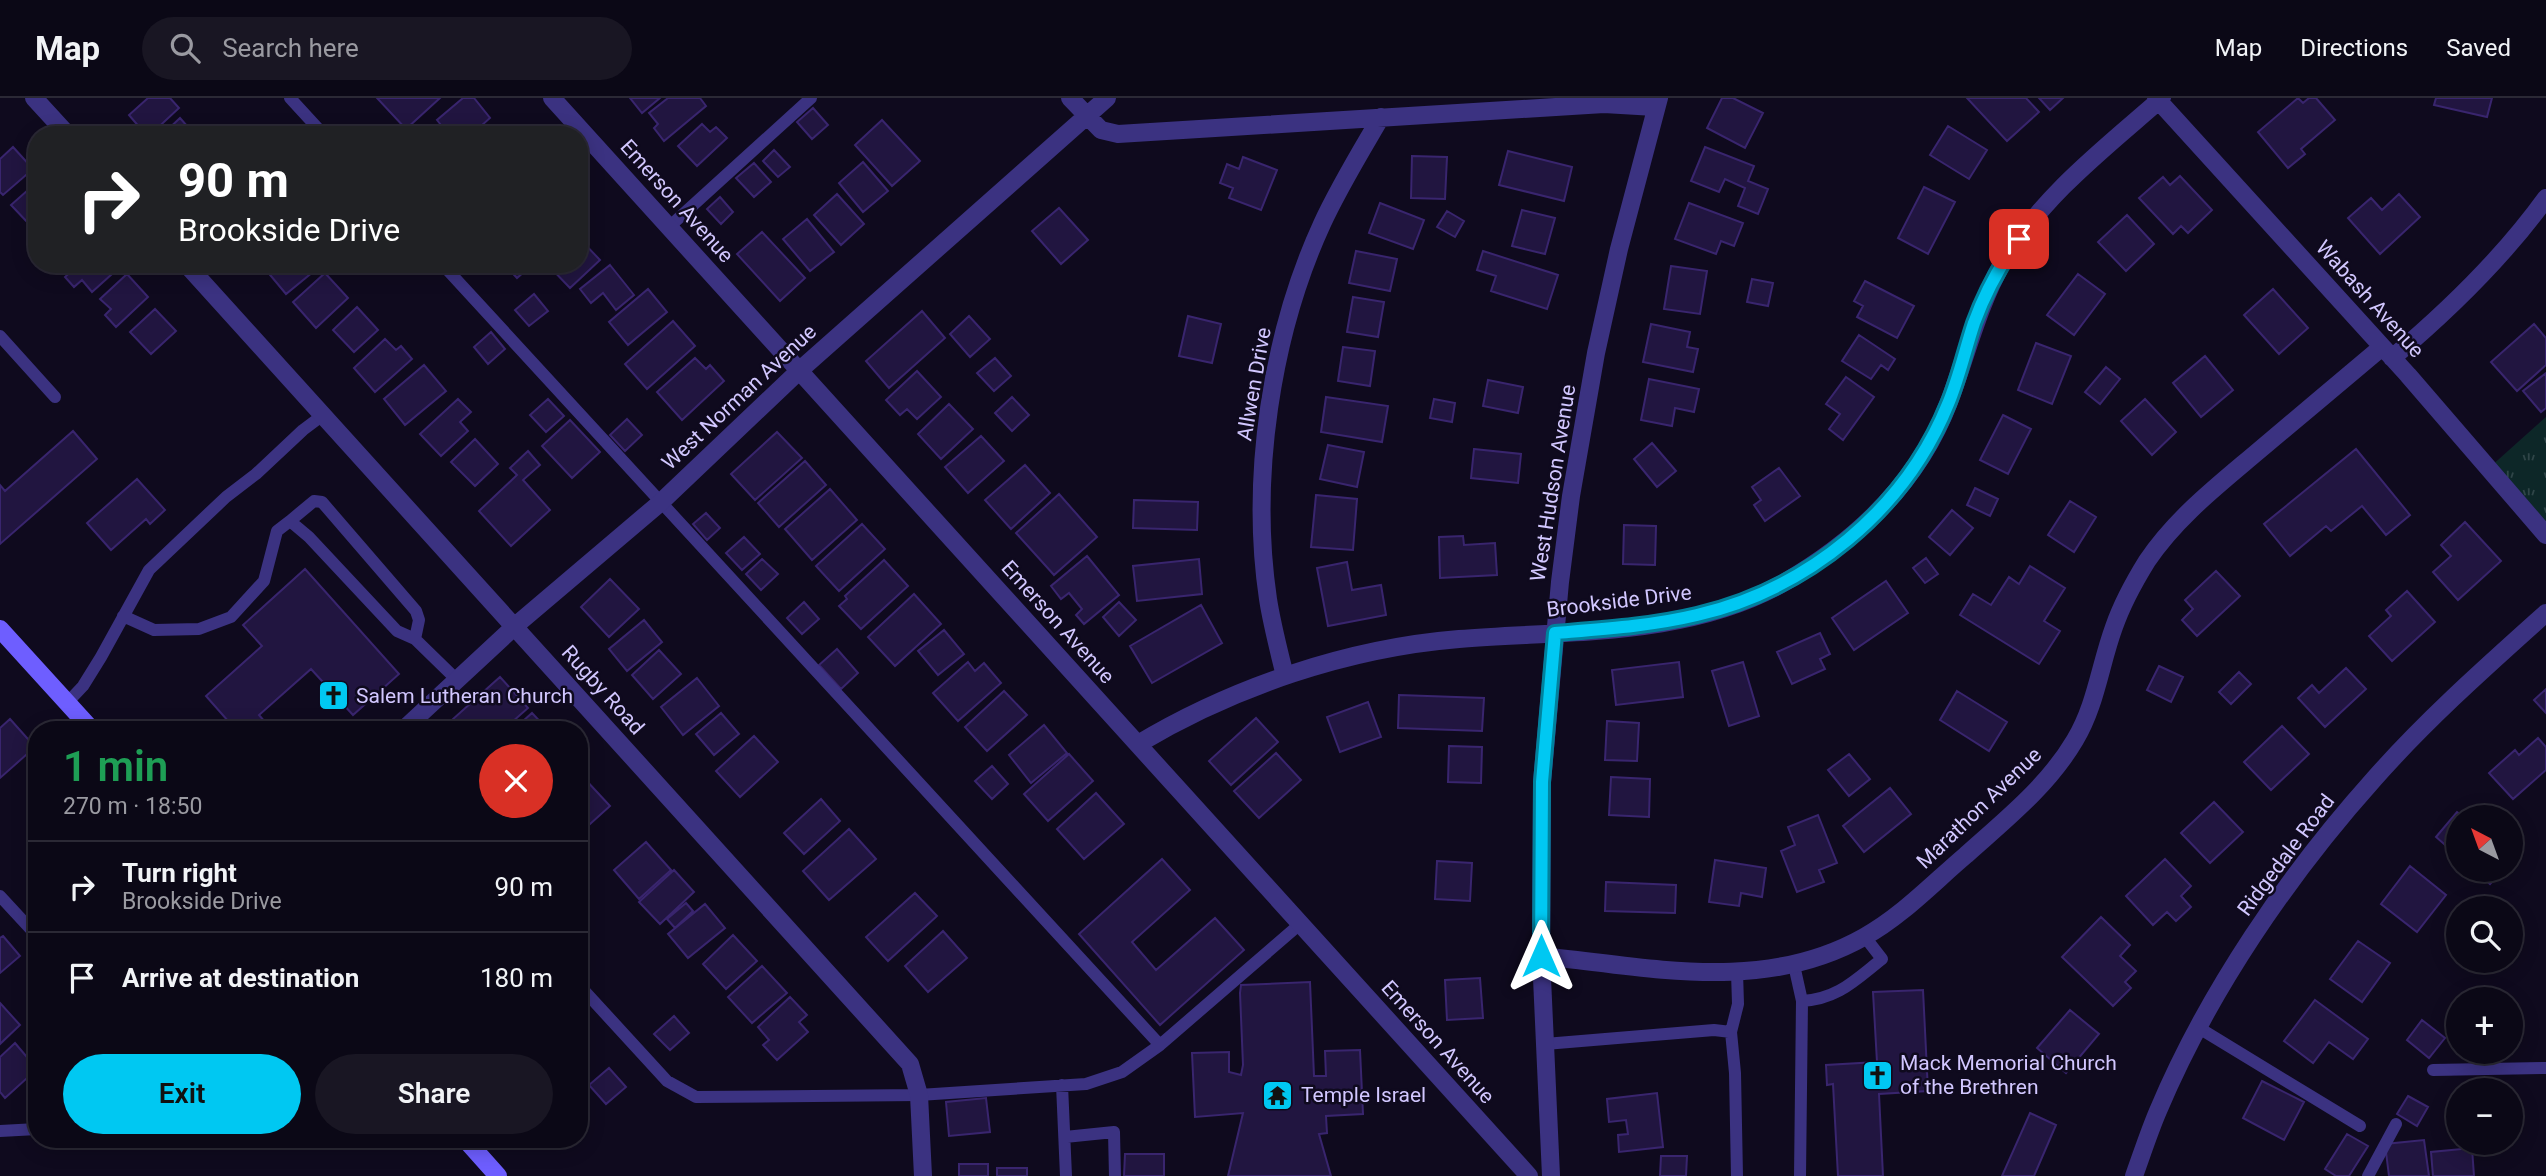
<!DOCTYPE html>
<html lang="en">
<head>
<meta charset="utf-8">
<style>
  :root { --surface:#0b0816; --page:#191623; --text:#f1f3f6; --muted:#9a9aa1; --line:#2b2935; --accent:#00c8f2 }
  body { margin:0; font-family:Roboto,sans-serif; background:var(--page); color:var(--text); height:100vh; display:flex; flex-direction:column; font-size:26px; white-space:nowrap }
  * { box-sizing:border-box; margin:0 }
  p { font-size:23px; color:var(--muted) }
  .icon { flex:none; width:38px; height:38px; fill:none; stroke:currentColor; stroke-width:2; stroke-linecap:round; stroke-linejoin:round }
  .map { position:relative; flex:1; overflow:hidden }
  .drawer { position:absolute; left:28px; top:623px; width:560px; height:427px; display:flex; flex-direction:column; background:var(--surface); border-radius:28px; box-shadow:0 4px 18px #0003,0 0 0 2px var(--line) }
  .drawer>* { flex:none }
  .banner { position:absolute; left:28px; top:28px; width:560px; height:147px; border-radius:28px; box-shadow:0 4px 18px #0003,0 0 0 2px var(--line); background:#202124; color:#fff; overflow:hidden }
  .needle { width:46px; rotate:319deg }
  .tools { position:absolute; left:2446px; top:707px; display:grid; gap:14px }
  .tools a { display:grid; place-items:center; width:77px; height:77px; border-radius:50%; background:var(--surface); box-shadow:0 4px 18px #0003,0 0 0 2px var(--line); font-size:35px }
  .pin { position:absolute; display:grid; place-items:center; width:60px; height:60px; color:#fff; margin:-30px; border-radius:14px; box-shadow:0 4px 10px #0006 }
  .me { position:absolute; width:77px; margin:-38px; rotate:0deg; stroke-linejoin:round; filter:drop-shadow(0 0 5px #0008) }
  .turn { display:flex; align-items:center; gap:24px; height:147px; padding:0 35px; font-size:32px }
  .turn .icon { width:91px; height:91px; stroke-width:2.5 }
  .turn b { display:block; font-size:49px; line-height:60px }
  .round { display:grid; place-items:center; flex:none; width:74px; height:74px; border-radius:37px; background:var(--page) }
  .overview { display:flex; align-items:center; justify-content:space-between; height:119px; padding:0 35px }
  h1 { font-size:42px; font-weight:600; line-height:52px; color:#1e9e55 }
  .cta { display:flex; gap:14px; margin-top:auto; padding:14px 35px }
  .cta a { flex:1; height:80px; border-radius:42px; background:var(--accent); color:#111; font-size:28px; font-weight:600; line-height:80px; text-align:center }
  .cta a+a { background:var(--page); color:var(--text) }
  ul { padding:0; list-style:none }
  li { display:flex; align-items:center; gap:21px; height:91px; padding:0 35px; border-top:2px solid var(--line) }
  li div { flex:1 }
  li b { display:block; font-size:26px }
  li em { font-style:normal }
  header { display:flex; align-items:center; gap:42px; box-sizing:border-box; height:98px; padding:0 35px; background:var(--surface); border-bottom:2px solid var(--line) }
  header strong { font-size:33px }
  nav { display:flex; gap:38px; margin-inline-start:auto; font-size:24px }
  .search { width:490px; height:63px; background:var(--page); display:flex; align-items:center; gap:18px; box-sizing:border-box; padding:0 24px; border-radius:38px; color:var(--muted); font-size:26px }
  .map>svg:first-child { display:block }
  .grass { fill:url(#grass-tufts) }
  .building { fill:#211540; stroke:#39256e; stroke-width:2 }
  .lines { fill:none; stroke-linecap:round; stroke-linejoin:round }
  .lane { stroke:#3b3281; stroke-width:12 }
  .street { stroke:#3b3281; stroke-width:18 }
  .secondary { stroke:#6e5eff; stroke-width:18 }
  .route-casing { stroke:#00829d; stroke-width:18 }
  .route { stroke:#00c8f2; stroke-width:12 }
  .labels { text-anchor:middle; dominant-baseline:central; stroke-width:5; stroke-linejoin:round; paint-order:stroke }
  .street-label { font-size:21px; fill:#d2c7ff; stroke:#0f0a1e }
  .poi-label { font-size:21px; fill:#d2c7ff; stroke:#0f0a1e; text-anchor:start }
</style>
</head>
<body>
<header>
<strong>Map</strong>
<div class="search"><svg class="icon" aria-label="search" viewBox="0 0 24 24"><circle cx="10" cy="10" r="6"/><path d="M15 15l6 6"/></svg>Search here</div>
<nav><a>Map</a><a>Directions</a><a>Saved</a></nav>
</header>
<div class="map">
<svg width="2546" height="1078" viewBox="0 0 2546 1078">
  <defs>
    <pattern id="grass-tufts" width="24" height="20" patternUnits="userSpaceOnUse" patternTransform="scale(1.75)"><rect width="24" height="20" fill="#0d2728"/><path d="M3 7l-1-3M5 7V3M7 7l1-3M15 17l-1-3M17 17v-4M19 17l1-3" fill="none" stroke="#2f4548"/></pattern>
  </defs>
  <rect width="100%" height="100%" fill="#0f0a1e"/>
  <!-- grass -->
  <path class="grass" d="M2546,319V437L2489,370Z"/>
  <!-- building -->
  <path class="building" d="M148,0H170L179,10L150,37H146L129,17Z
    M377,0H440L406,31Z
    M463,0H474L490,20L471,37H449L437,22Z
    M630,0H660L642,15Z
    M668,0H700L706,8L664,43L654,30L658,26L649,15Z
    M1722,0H1733L1763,15L1745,50L1707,30Z
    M1967,0H2026L2039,14L2007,43Z
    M2039,0H2063L2050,12Z
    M2298,0L2303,5L2309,0H2316L2335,22L2301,51L2305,56L2288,70L2258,34Z
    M2436,0H2492L2487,19L2434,7Z
    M813,10L828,27L812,41L797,24Z
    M180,20L195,37H162Z
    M882,22L920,63L892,88L855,47Z
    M702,26L710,34L716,29L727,40L697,68L678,48Z
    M1948,28L1987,52L1969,81L1930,57Z
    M13,49L33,71L3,97L0,94V61Z
    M1705,49L1754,68L1748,83L1768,91L1758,116L1738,108L1745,90L1725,81L1719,94L1691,83Z
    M774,52L790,69L778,79L763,63Z
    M1508,53L1572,69L1564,103L1499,87Z
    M1412,58L1447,59L1445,101L1411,100Z
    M1243,59L1277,72L1261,112L1229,100L1233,90L1220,85L1227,66L1239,71Z
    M863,64L888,93L863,114L839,85Z
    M754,65L771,84L754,99L736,80Z
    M2180,78L2212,112L2188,135L2181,128L2173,136L2139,100L2163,79L2170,87Z
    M37,84V121L30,127L11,107Z
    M1924,89L1955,104L1928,156L1898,140Z
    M837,96L864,126L841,147L814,117Z
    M2399,96L2420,119L2380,156L2348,120L2371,100L2382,112Z
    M720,99L733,114L721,126L707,111Z
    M1380,105L1424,122L1413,151L1369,135Z
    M1689,105L1743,125L1734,148L1721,143L1716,156L1675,141Z
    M1059,110L1088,142L1061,166L1032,133Z
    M1522,112L1555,120L1545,156L1512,148Z
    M1447,113L1464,123L1455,139L1437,129Z
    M2127,117L2154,146L2126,173L2098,144Z
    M807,121L834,154L810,173L783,141Z
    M762,134L805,180L780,203L737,156Z
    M579,140L600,162L570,190L547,166H579Z
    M1356,153L1397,161L1390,193L1349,185Z
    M1483,153L1558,177L1547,211L1491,193L1496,178L1477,172Z
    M79,166H122V167L92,194L82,182L74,189L65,179Z
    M273,166H317L319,169L286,196L266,172Z
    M504,166H533L517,180Z
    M610,167L634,197L616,212L603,195L591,205L580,191Z
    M1671,168L1707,173L1700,216L1664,211Z
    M325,175L348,200L316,230L293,204Z
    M127,176L148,199L116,229L105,217L111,211L100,201Z
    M2078,176L2105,196L2074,237L2047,217Z
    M1752,181L1773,185L1768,208L1747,204Z
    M1865,183L1914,208L1897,240L1857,219L1863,208L1854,203Z
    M648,191L667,214L628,247L609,224Z
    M2273,191L2308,230L2279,256L2244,217Z
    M534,196L548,213L529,228L515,212Z
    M1353,199L1384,204L1378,239L1347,234Z
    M357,209L378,232L354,254L333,232Z
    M155,211L176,233L151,256L130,234Z
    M922,213L945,240L889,290L866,263Z
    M969,218L990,241L970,259L950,236Z
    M1188,218L1221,226L1212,265L1179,258Z
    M673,223L695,248L647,291L625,266Z
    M1651,226L1690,234L1687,249L1698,251L1693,274L1643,264Z
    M2534,226L2546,240V267L2517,293L2491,264Z
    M491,234L505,251L488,266L474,249Z
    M1859,237L1895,261L1888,272L1881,267L1871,281L1842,263Z
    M385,241L396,252L401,248L412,261L375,294L354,270Z
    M2036,245L2071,258L2052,306L2018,292Z
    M1343,249L1375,253L1370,288L1338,283Z
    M2205,258L2233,292L2201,319L2173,285Z
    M695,260L706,271L710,267L724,283L682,322L657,294Z
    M995,260L1011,278L994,293L977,275Z
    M424,267L446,293L405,327L384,301Z
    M2106,269L2120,281L2100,306L2085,294Z
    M917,273L941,299L917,321L907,311L900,317L886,302Z
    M2546,275V310L2541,314L2523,293Z
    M1846,279L1874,299L1843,342L1829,331L1840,316L1826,306Z
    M1649,281L1699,291L1694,314L1675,310L1672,328L1641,322Z
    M1488,282L1523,289L1518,315L1483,308Z
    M1012,299L1029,317L1012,333L995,315Z
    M1326,299L1388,308L1382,344L1321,334Z
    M458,301L471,314L460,324L468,333L441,358L420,336Z
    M548,301L564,318L546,334L530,317Z
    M1434,301L1455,305L1452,324L1430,320Z
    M2145,301L2176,334L2152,357L2121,323Z
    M949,306L973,331L941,361L918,336Z
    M2003,317L2031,331L2008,376L1980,362Z
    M627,321L642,337L625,353L610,337Z
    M570,322L600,354L572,380L542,348Z
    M73,333L97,361L0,446V387L5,393Z
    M777,334L802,360L755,402L731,376Z
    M981,338L1004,363L968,395L945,369Z
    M475,341L498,366L475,388L451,364Z
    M1652,345L1676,373L1657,389L1634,361Z
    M1328,347L1364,354L1357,389L1320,381Z
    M1474,351L1521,356L1518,385L1471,380Z
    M2356,351L2410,417L2386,437L2362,408L2331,433L2326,428L2290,458L2264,426Z
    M528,353L540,367L523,382L550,412L511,448L479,413L517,377L510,370Z
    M805,363L826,387L779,429L758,405Z
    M1025,367L1050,395L1011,431L985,402Z
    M1779,370L1800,398L1765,423L1754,407L1761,402L1752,389Z
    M137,381L165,412L150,426L146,421L111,452L87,425Z
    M1975,390L1998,401L1990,418L1967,407Z
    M830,391L857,422L812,462L785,431Z
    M1059,396L1097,439L1054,477L1016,435Z
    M1316,397L1357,401L1353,452L1311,449Z
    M1134,402L1198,404L1197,432L1133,430Z
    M2070,403L2096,419L2074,454L2048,437Z
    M1952,412L1973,430L1950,457L1929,439Z
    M706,415L720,430L707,442L693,426Z
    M2465,424L2501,463L2458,502L2433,474L2451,458L2441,447Z
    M862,426L885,451L839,493L816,468Z
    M1624,427L1656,428L1655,467L1623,466Z
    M1463,438L1464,447L1495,445L1497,477L1440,480L1439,439Z
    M744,439L760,456L742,472L726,455Z
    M1087,458L1119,497L1084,526L1076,517L1082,511L1069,495L1061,501L1051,488Z
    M1926,460L1938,476L1925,485L1913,470Z
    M762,461L778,476L761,492L746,476Z
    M1199,461L1202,496L1137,503L1133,468Z
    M884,462L908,488L861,531L839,508L847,501L845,498Z
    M1347,464L1352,492L1381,487L1386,517L1328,528L1317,470Z
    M2030,468L2065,490L2044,523L2060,533L2039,566L1960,517L1973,496L1991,507L2009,479L2019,486Z
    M305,471L399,576L353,617L311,571L259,617L265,624L257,632H236L206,598L262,548L243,527Z
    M2216,473L2240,498L2197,538L2182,522L2193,511L2185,502Z
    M610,481L639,511L609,539L581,509Z
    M1886,483L1908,515L1854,552L1832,520Z
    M2407,493L2435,524L2392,563L2369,538L2391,518L2386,512Z
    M914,496L941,526L895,568L868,539Z
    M804,504L819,521L802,536L787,520Z
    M1119,504L1136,522L1119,538L1103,519Z
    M1201,507L1222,545L1152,585L1130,548Z
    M644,522L662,544L627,573L609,551Z
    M944,532L964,556L938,577L918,553Z
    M1820,535L1830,556L1820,561L1825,571L1792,586L1777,554Z
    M837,551L858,575L841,591L819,567Z
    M659,552L681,576L653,601L632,577Z
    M968,564L975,573L984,565L1001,585L958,623L933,595Z
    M1679,564L1683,599L1616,607L1612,572Z
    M1743,564L1759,618L1729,628L1712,573Z
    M2159,568L2183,579L2171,604L2147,592Z
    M2346,570L2366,591L2325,629L2298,600L2312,587L2319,595Z
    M2239,574L2251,586L2231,606L2219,594Z
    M500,579L528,610L503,632H463L453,621Z
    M697,580L719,608L683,637L661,609Z
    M2546,591V615L2534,602Z
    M1004,593L1027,617L987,653L965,629Z
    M1957,593L2007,624L1989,653L1940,622Z
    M1399,597L1484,600L1482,633L1398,630Z
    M1368,604L1381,639L1340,654L1327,619Z
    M532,615L548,632H513Z
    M721,615L739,636L714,657L696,636Z
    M1256,620L1278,644L1231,687L1209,663Z
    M10,621L35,649L0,680V630Z
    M1607,623L1639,625L1637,663L1605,662Z
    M1044,627L1067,655L1031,685L1009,657Z
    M2282,628L2309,656L2271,692L2244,664Z
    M754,638L778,664L740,699L716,673Z
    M2538,640L2546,649V672L2513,701L2489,675L2515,652L2519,657Z
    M1449,648L1482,649L1481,685L1448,684Z
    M1276,655L1301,682L1259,720L1234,693Z
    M1069,656L1093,683L1048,723L1024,696Z
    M1849,656L1870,681L1849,698L1828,672Z
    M992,668L1008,686L992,701L975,683Z
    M1611,679L1650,681L1649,719L1609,717Z
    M584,680L610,708L579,736V685Z
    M1890,690L1911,716L1864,754L1843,728Z
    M1096,695L1124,726L1084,761L1057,731Z
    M821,701L840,723L804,756L784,735Z
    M2214,704L2243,734L2210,765L2181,735Z
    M2457,714L2464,719H2459V759L2436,739Z
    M1818,717L1837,765L1819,772L1824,784L1797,794L1781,753L1795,747L1788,729Z
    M849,731L876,761L829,802L803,773Z
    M646,744L671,772L639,801L614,772Z
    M1162,761L1190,792L1132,844L1156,872L1215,820L1244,852L1160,927L1079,836Z
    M2165,761L2191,788L2181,798L2191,809L2176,823L2167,814L2153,827L2126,798Z
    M1715,762L1766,770L1762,799L1741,795L1739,808L1709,804Z
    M1437,763L1472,765L1470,803L1435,801Z
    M2410,768L2446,797L2417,834L2381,806Z
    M674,772L694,794L660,826L639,804Z
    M2474,772H2503L2490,786Z
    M1606,784L1676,787L1675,815L1605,813Z
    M915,795L937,818L888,863L866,839Z
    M686,805L693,813L675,830L667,821Z
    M705,806L725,830L688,860L668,836Z
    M2101,819L2130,847L2120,858L2136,873L2125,884L2131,890L2113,908L2062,859Z
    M943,833L967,860L928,894L905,868Z
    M733,837L757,863L726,891L703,866Z
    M3,838L20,858L0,875V840Z
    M2358,843L2390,865L2362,904L2330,881Z
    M762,868L787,895L752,925L728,899Z
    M1480,880L1483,920L1447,922L1445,882Z
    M1310,884L1314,978H1326L1325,953L1360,952L1363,1016L1326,1018L1327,1035L1319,1036L1331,1078H1228L1243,1015L1195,1019L1192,955L1229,954V974L1241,977L1243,967L1240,895L1241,887Z
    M1923,892L1928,993L1879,996L1883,1078H1838L1833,986L1827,987L1826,967L1877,964L1873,894Z
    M790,899L807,917L799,924L808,934L777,962L763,947L769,942L758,929Z
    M2315,902L2368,941L2353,961L2329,944L2313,965L2284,943Z
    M0,905L20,927L0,946Z
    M2070,912L2099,936L2066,975L2037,950Z
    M674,918L689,935L670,952L654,936Z
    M2422,922L2445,940L2429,960L2407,942Z
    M15,945L37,971L5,1000L0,994V959Z
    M609,970L626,989L606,1006L589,987Z
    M2262,983L2304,1004L2284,1042L2243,1020Z
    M1657,995L1663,1049L1619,1054L1618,1037L1628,1036L1626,1022L1609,1024L1607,1001Z
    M2408,998L2428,1009L2417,1028L2397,1016Z
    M986,1000L990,1034L949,1038L946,1004Z
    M2030,1015L2056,1027L2034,1078H2002Z
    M2347,1036L2368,1048L2349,1078H2336L2325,1071Z
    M2424,1042L2429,1078H2389L2385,1046Z
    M2472,1050L2474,1078H2433L2431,1054Z
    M1125,1056H1164V1078H1124Z
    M1661,1058H1687L1686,1078H1660Z
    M959,1066H988V1078H959Z
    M997,1070H1027V1078H997Z"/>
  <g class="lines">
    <!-- lane -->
    <path class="lane" d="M290,0L324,37
      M669,129L811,0
      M442,166L1160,947
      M0,238L55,299
      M290,423L314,403L322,404L416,513L419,522L415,541
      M123,518L154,532L199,531L231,519L264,483L277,433L290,423L309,439L397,533L415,541L456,581
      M67,605L83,588L101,559L149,472L226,399L256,376L303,332L323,317
      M0,798L37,838
      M1794,867L1802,903L1800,1078
      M579,887L667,983L696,999L919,997L1086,986L1122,974L1160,947L1300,826
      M1802,903C1838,901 1855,882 1882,861L1865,839
      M2199,930L2360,1028
      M1731,934L1738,906L1737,874
      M1545,946L1714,932L1731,934L1735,975L1737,1078
      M2433,972L2546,970
      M1062,987L1066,1078
      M0,1033L37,1031
      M1065,1039L1114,1034L1115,1078
      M2368,1078L2396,1026"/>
    <!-- street -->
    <path class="street" d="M34,0L68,37
      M552,0L1529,1078
      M1070,0L1101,32L1118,36L1604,6L1655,9
      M2156,0L2408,277L2546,437
      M186,166L910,966L919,997L923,1078
      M2392,260C2449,212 2502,161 2546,100
      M1285,578C1279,553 1272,527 1268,501C1250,380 1271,237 1322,126C1339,89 1360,55 1381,19
      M403,632L515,528L660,405L800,272L1107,0
      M1138,646C1233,589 1348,550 1459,541C1566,532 1688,540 1785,484C1857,442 1919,383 1949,304C1967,256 1978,208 2003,164C2043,97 2105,50 2162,0
      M1541,858C1650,869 1763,896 1864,839C1902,818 1933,785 1966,757C2005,722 2048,688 2075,642C2096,607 2100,567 2114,529C2122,506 2134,484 2147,463C2176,420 2217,388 2256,355C2298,320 2340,284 2382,249
      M1551,1078L1541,858L1542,684L1560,484L1571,398L1596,255L1619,151L1659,0
      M2134,1078C2142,1056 2149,1034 2158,1013C2208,894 2288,777 2374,681C2427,621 2487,568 2546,515"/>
    <!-- secondary -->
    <path class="secondary" d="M0,531L92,632
      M465,1041L498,1078"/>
  </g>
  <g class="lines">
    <defs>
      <path id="route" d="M1541,858L1542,684L1555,535C1603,531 1651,528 1697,517C1808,491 1905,412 1948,306C1959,280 1965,252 1974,225C1985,195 2000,167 2019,141"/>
    </defs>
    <!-- route casing -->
    <use href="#route" class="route-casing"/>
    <!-- route -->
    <use href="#route" class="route"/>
  </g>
  <!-- icons -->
  <defs>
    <symbol id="church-square" viewBox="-11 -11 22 22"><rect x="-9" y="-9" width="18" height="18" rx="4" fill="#00c8f2" stroke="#0f0a1e"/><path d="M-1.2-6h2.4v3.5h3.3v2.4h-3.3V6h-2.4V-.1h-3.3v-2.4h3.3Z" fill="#111"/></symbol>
    <symbol id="temple-square" viewBox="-11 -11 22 22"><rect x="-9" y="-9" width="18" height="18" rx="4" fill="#00c8f2" stroke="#0f0a1e"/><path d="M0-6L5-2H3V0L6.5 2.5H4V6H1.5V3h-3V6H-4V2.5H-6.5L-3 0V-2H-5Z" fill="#111"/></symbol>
  </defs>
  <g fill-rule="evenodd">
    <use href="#church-square" x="316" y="580" width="35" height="35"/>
    <use href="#church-square" x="1860" y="960" width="35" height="35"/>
    <use href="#temple-square" x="1260" y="980" width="35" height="35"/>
  </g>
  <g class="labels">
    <!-- street labels -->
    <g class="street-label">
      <text transform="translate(677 103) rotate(48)">Emerson Avenue</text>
      <text transform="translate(2370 201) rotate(48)">Wabash Avenue</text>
      <text transform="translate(1254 286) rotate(-80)">Allwen Drive</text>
      <text transform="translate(739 299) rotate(-43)">West Norman Avenue</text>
      <text transform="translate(1553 385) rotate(-81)">West Hudson Avenue</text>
      <text transform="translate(1619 503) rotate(-7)">Brookside Drive</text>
      <text transform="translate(1058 524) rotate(48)">Emerson Avenue</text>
      <text transform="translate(603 592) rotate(48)">Rugby Road</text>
      <text transform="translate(1979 710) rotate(-44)">Marathon Avenue</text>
      <text transform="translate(2286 757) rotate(-53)">Ridgedale Road</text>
      <text transform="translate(1438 944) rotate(48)">Emerson Avenue</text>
    </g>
    <!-- poi labels -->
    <g class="poi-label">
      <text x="356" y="598">Salem Lutheran Church</text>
      <text x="1900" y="965">Mack Memorial Church<tspan x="1900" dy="24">of the Brethren</tspan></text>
      <text x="1301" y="997">Temple Israel</text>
    </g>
  </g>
</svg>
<div class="tools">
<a><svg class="needle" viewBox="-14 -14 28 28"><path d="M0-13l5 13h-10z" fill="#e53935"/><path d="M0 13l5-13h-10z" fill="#9a9aa1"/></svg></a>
<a><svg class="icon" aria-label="search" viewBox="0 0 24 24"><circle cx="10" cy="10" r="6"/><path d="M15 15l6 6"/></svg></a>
<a>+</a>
<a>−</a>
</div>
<div class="pin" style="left:2019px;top:141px;background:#d93025"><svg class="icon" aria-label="arrive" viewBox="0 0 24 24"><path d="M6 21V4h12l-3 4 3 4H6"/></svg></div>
<svg class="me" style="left:1541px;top:858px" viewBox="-20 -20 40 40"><path d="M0-17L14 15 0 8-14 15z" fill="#00c8f2" stroke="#fff" stroke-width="4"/></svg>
<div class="banner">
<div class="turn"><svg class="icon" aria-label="right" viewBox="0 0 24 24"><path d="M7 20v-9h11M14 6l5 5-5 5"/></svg><div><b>90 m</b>Brookside Drive</div></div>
</div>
<section class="drawer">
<div class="overview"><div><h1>1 min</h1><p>270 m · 18:50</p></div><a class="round" style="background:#d93025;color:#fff"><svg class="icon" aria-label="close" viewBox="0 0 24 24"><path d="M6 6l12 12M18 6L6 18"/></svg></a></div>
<ul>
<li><svg class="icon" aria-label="right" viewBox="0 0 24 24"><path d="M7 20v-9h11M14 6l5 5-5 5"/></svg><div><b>Turn right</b><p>Brookside Drive</p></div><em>90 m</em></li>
<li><svg class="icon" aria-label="arrive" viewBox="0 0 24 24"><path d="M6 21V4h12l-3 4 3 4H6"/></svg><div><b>Arrive at destination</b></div><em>180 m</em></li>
</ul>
<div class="cta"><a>Exit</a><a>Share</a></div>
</section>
</div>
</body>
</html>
